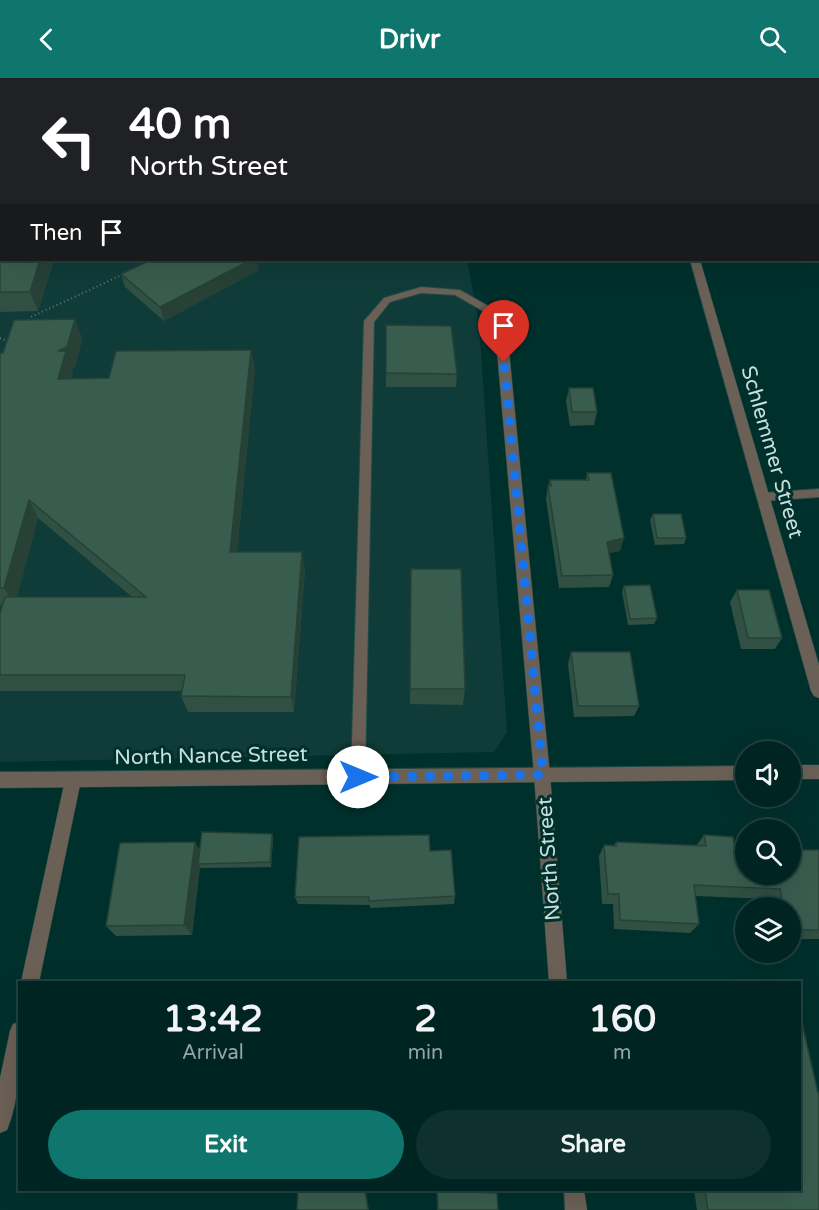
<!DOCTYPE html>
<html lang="en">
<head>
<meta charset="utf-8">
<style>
  :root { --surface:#002421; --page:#0e302e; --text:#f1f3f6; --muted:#95a4a5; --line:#22413f; --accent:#0f766e }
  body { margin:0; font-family:"Varela Round",sans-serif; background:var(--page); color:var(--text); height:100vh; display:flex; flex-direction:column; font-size:22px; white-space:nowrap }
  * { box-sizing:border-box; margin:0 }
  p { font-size:20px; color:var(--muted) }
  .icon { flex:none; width:33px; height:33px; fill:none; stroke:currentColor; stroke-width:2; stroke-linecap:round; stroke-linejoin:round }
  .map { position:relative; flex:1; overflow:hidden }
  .details { position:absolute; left:18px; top:903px; width:783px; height:210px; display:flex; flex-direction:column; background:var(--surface); border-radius:0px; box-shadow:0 6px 24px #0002,0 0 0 2px var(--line) }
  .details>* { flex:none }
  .top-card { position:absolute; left:0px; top:0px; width:819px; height:183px; box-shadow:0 6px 24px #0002,0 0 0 2px var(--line); background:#202124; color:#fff; overflow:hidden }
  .fabs { position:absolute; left:735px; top:663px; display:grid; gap:12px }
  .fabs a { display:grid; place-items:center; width:66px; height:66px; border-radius:50%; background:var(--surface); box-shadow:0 6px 24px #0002,0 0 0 2px var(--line); font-size:30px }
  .pin { position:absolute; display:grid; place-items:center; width:51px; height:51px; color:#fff; margin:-62px -26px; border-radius:50% 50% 50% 0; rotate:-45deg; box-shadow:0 0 6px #0007 }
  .pin .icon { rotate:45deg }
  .me { position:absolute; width:66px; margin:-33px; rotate:90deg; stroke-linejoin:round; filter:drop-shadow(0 0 4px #0008) }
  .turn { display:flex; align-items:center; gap:21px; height:126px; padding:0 30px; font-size:27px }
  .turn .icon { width:78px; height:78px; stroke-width:2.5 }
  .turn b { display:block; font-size:42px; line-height:51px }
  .then { display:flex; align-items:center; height:57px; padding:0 30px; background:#0003; gap:12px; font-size:22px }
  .eta { display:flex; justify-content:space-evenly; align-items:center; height:102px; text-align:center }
  .eta b { font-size:36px; font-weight:700; line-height:42px }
  .cta { display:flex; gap:12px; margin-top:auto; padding:12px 30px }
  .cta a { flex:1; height:69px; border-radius:36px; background:var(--accent); color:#fff; font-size:24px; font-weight:700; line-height:69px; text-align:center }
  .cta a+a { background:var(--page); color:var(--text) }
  header { display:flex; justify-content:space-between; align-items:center; height:78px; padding:0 30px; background:var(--accent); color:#fff; font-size:27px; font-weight:700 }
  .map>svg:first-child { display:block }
  .built { fill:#0f3c39 }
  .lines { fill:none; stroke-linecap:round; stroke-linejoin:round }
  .service-casing { stroke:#204c48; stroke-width:2 }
  .minor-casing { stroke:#204c48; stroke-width:1 }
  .tertiary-casing { stroke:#204c48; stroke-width:1 }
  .path { stroke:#567c78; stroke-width:2; stroke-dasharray:1 3; stroke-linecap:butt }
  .service { fill:#6b6055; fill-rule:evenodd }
  .minor { fill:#6b6055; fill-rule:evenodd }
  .tertiary { fill:#6b6055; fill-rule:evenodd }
  .wall { fill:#305043; fill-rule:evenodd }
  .shaded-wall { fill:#274137 }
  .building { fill:#385d4e; stroke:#274137; stroke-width:1.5 }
  .route { stroke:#1a73e8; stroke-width:10; stroke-dasharray:0 18 }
  .labels { text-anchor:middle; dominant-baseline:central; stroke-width:6; stroke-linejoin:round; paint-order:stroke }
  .street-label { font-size:21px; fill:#c7dedb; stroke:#00302c }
</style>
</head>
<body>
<header><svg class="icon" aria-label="back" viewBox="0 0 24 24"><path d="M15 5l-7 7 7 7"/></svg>Drivr<svg class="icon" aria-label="search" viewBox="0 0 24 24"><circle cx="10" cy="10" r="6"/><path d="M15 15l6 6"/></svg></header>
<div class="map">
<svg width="819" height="1132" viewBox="0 0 819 1132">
  <rect width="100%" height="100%" fill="#00302c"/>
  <!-- built -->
  <path class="built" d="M0,12L2,182H467L479,245L507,654L494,674L0,684Z"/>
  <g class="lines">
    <defs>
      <path id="service" d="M421,209L460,212L490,229L507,262L505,264H499L483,233L455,217L421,215L390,224L374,244L365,699L363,703L358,705L353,703L351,699L364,243L384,220Z
        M819,411V419L763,423L758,419L763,415Z"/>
      <path id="minor" d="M242,0H250L241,2Z
        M459,0H470L458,2Z
        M634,0H642L643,2H634Z
        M0,4H2V10H0Z
        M690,182H700L819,587V620L814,618L811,613Z
        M502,258L508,262L550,697L567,904H549L534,697L496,262Z
        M73,694L79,697L81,702L39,904H21L65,702L67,697Z
        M20,944C20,980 21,1018 7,1052L0,1055V1000L10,953L13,946Z
        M564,1112H584L587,1132H565Z"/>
      <path id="tertiary" d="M790,687H819V701H790Z
        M746,688V702L0,710V694Z"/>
    </defs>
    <!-- service casing -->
    <use href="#service" class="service-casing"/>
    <!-- minor casing -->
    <use href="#minor" class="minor-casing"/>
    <!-- tertiary casing -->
    <use href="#tertiary" class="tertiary-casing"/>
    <!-- path -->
    <path class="path" d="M26,245L31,239L124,196
      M0,260L10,264"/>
    <!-- service -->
    <use href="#service" class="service"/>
    <!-- minor -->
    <use href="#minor" class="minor"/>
    <!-- tertiary -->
    <use href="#tertiary" class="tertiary"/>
  </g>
  <!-- wall -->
  <path class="wall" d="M672,0H722L723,2H673Z
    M819,1V85H818V2Z
    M0,142L54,182L38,233L0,234Z
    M259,192L164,243L125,209L121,196Z
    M75,241L82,261L75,289L72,290L73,293L71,301L109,300L251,272L255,291L237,474L305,492L294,634H188L181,618L182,613H0V535L2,527H0V275H3ZM38,440L132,519H17Z
    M386,295L457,296L456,309H386Z
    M569,310L597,334L594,347L570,348L566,323Z
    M587,395L620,473L609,475L613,497L609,509L559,510L546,421L548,408L550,402H586Z
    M653,436L686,460L684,466L655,467L650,442Z
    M411,491L465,611L463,627L410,626Z
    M624,508L657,540L654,546L628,547L622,514Z
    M737,512L782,560L775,571H741L730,524Z
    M571,574L639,628L634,638L574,639L568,586Z
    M272,756L273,761L271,789L201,790L200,789L192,857L116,858L106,848L200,773Z
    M704,757L735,773L819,772V861H790V830H771L769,821L695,818L699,846L690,855L614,851L613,826H602L599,778L604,767H614L616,764L696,768Z
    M430,773L455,818L454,826L370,830V827L298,826L295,819Z
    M694,1112H800L819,1132H697Z"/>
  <!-- shaded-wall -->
  <path class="shaded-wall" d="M40,182H54L38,233L30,214Z
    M251,182H257L259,192L164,243L160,229Z
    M75,241L82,261L75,289L72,290L73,293L66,320L58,301V273Z
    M251,272L255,291L235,492L230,474Z
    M29,422L38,440L15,527L4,510Z
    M624,460L620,473L603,476L607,464Z
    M302,474L305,492L294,634L291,619Z
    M272,756L273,761L271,789L270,784Z
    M195,764L202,776L198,786L200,789L192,857L184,847Z
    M365,1112H366L369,1132H368Z"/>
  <!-- building -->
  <path class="building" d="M681,0H722L723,2H681Z
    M798,0L819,1V71H818V2H797Z
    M0,142H2V182H40L30,214H0Z
    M151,182H251L160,229L121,196Z
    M75,241L67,269L58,273H66L58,301L109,300L116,273L251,272L230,474H302L291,619L181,618L185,597H0V535L5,519H146L29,422L4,510H0V275H3L14,242Z
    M386,247L451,248L457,296L386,295Z
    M569,310H593L597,334H572Z
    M587,395H611L624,460L607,464L613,497L562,498L548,408H551L550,402H589Z
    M653,436H681L686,460H657Z
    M411,491H461L465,611H410Z
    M650,507L657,540L630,541L624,508Z
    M737,512H769L782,560H748Z
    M571,574H630L639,628H578Z
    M202,754L272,756L270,784L198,786Z
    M429,757L430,773L451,772L455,818L369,823V819H295L299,759Z
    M704,757L733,759L735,773H746V796H790V772H819V852H790V830H784L780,811L694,807L699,846L620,842L619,816H608L604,767L616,768V764L706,768Z
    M195,764L184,847L106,848L120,765Z
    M800,936L818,1015H819V1132H708L705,1112H800Z
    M298,1112H365L368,1132H297Z
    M437,1113L497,1115L498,1132H438Z"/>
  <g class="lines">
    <!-- route -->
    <path class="route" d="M358,699L543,697L504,284"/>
  </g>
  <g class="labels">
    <!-- street labels -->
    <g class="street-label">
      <text transform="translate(772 374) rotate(74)">Schlemmer Street</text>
      <text transform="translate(211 678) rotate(-1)">North Nance Street</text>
      <text transform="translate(549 781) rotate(-94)">North Street</text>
    </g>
  </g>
</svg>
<div class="fabs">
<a><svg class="icon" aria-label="sound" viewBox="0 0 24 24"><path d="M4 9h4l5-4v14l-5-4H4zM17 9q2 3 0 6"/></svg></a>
<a><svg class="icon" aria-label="search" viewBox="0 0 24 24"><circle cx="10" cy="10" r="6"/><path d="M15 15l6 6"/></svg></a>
<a><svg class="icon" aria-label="layers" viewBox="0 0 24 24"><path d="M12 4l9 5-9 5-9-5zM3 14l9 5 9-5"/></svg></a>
</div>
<div class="pin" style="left:504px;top:284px;background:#d93025"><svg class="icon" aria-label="arrive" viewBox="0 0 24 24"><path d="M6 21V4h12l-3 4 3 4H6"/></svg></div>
<svg class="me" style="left:358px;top:699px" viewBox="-20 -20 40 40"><circle r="19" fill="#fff"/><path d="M0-13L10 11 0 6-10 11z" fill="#1a73e8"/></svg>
<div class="top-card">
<div class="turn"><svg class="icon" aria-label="left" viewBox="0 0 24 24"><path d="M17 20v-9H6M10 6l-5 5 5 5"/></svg><div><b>40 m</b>North Street</div></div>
<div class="then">Then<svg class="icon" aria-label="arrive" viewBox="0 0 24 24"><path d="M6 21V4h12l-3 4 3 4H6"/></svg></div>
</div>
<section class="details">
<div class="eta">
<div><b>13:42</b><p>Arrival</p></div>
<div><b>2</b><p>min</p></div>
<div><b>160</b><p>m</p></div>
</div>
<div class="cta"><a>Exit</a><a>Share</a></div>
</section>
</div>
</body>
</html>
